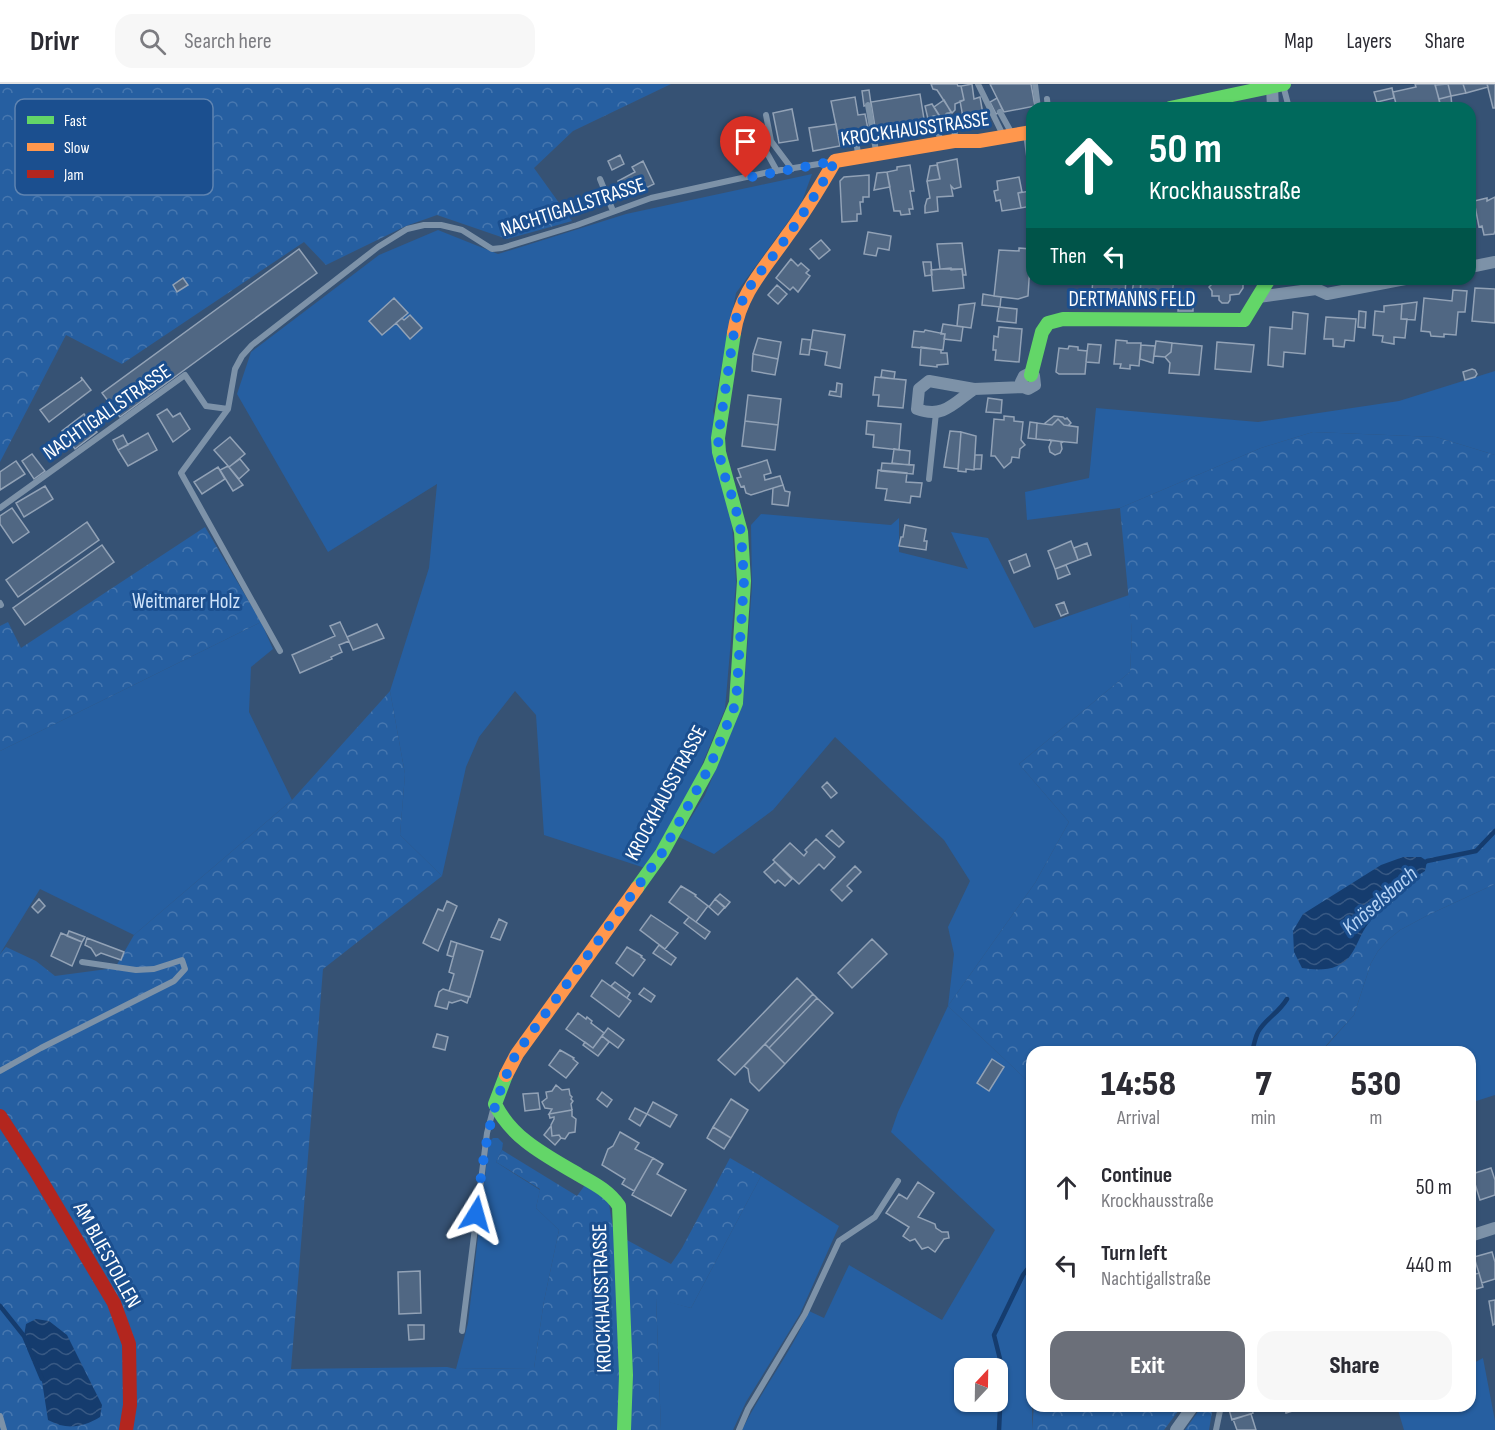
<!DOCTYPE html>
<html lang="en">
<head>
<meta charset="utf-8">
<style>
  :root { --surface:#fff; --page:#f7f7f7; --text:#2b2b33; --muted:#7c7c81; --line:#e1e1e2; --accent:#6b6f79 }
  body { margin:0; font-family:"Sofia Sans Condensed",sans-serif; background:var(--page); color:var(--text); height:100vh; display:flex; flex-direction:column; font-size:22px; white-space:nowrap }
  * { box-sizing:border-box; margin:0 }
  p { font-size:20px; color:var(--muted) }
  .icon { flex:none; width:33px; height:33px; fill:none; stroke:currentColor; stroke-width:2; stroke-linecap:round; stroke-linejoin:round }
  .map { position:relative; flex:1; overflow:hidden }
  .panel { position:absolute; left:1026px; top:962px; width:450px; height:366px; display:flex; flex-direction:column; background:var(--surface); border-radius:18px; box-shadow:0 2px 4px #0004 }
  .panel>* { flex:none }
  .guide { position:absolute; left:1026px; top:18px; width:450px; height:183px; border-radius:18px; box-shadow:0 2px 4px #0004; background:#00695c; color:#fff; overflow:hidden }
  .needle { width:39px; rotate:22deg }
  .tools { position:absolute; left:954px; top:1274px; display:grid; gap:12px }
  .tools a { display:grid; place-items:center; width:54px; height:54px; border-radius:12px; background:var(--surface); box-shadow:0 2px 4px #0004; font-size:30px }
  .pin { position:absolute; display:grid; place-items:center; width:51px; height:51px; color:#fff; margin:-62px -26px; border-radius:50% 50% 50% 0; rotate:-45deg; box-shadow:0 0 6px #0007 }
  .pin .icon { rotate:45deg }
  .me { position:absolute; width:66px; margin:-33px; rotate:8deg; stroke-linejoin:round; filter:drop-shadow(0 0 4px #0008) }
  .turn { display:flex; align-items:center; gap:21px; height:126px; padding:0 24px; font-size:27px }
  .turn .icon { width:78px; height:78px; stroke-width:2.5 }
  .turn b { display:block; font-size:42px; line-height:51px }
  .then { display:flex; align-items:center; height:57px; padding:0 24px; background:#0003; gap:12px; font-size:22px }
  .eta { display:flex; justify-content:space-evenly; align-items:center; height:102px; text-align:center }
  .eta b { font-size:36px; font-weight:800; line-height:42px }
  .button { display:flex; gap:12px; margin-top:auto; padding:12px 24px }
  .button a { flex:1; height:69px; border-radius:18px; background:var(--accent); color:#fff; font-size:24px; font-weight:800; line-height:69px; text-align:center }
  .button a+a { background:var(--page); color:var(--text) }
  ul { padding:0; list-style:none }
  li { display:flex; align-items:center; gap:18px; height:78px; padding:0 24px }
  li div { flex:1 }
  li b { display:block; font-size:22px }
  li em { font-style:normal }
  header { display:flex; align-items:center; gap:36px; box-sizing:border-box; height:84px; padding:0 30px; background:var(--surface); border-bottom:2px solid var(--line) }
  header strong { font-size:28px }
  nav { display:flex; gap:33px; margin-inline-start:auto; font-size:21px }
  .search { width:420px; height:54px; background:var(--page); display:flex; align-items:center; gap:15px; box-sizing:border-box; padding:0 21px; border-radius:18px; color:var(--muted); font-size:22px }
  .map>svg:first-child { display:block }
  .green { fill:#265fa1; fill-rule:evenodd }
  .forest { fill:url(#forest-crowns) }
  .water { fill:url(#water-waves) }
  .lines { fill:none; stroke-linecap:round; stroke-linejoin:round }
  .stream { stroke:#153c6e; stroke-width:4.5 }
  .building { fill:#506783; stroke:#92a2b6; stroke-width:1.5 }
  .lane { stroke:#7d92a8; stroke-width:6 }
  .street { stroke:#7d92a8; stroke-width:12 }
  .fast { stroke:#63d668; stroke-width:14 }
  .slow { stroke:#ff974d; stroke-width:14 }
  .jam { stroke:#b3261e; stroke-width:14 }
  .route { stroke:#1a73e8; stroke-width:10; stroke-dasharray:0 18 }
  .labels { text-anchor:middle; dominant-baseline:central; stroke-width:6; stroke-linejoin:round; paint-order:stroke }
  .street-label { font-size:21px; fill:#fff; stroke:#1b4f8f }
  .park-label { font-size:21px; fill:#cfe3fa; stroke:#1b4f8f }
  .water-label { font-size:22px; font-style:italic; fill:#b5d3f5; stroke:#1b4f8f }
  .key { fill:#1b4f8f; stroke:#5f84b1; stroke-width:1.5 }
  .key-label { font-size:16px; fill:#fff }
</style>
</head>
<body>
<header>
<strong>Drivr</strong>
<div class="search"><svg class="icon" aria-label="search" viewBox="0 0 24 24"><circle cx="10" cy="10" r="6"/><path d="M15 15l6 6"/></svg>Search here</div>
<nav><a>Map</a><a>Layers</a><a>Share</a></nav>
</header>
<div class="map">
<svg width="1495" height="1346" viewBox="0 0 1495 1346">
  <defs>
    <pattern id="forest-crowns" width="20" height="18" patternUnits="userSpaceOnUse" patternTransform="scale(1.5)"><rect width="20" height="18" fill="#265fa1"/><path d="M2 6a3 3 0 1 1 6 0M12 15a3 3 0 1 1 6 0" fill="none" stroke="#4777af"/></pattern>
    <pattern id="water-waves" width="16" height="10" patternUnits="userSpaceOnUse" patternTransform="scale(1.5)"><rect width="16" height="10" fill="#153c6e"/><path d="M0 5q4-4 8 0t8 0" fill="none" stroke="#385984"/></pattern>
  </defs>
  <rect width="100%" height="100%" fill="#365274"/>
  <!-- green -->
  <path class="green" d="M812,90L801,120L736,209L713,327L731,427L736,498L725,625L694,700L645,784L544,751L536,631L515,607L479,653L466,683L442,792L400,751L405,690L390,607L429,484L437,400L328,468L237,310L251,268L379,171L438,146L498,170L626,130Z
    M1495,287V371L1436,353L1313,348L1261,364L1120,424L1027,436L1025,408L1089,394L1096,324L1258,338L1399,317Z
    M761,430L891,441L899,434V468L968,485L951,448L988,454L1034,544L1129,511L1132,549L1130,588L1019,680L1069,738L1035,799L948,922L1032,1001V1346H742C762,1305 791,1269 809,1227L824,1234L849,1181L942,1236L995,1146L891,1048L898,1028L948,922L954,870L948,843L970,797L944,756L835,653L773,726L714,770L679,753L705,711L743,620L752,503L751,441ZM964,1284H998V1317H964Z
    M261,538L273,565L251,583L249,628L292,716L134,851L40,805L0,870V667Z
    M1495,800V1011L1470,1019V968H1321L1354,931L1371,879L1378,867L1389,855L1400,846L1428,831Z
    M493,1054H498L503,1059L502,1066L496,1078L540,1106L536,1124L559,1146L544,1217L534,1284L456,1285L468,1239L489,1058Z
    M761,1092L839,1142L800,1230L746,1318L733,1346H661L656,1214L691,1224Z
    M1483,1274L1495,1337V1346H1404L1397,1323L1400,1322H1470V1281Z"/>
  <!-- forest -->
  <path class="forest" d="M0,0H671L573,47L534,84L572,137L507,155L437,131L406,142L326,181L304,158L122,280L66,251L0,378Z
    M1313,348L1436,353L1495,371V800L1428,831L1400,846L1389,855L1378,867L1371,879L1354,931L1321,967L1032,968V1001L948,922L1035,799L1069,738L1019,680L1130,588L1132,549L1120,424L1261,364Z
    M205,443L261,538L0,667V542L8,538L21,564Z
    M390,607L405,690L400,751L442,792L323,885L291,1285L447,1283L456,1285L534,1284L544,1217L559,1146L536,1124L540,1105L496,1078L502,1066L577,1112L585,1101L608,1115L614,1149L671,1180L682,1164L730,1074L761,1092L691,1224L656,1215L661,1346H0V870L6,863L36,877L55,892L115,884L134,851L292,716Z
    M1034,1322H1182L1164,1346H1032Z
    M1202,1322H1213L1209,1346H1185Z"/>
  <!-- water -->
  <path class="water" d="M1403,773H1421L1427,777L1425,787C1401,801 1385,818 1368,840C1361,849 1358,860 1352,869C1341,887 1320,887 1302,884L1294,868L1293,847L1303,830L1381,781Z
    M36,1235L49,1237L67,1251L102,1321L100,1333C82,1344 66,1346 48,1336L41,1291L24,1252L26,1240Z"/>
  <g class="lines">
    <!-- stream -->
    <path class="stream" d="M1424,779L1427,777L1476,767L1495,747
      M1252,968C1254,961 1255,954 1258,948C1266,934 1278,930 1287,915
      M0,1222L24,1252L42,1295
      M999,1346L1002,1283L994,1251L1023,1191L1032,1179"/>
  </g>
  <!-- building -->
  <path class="building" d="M931,0H957L958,2H961L964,16L955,20V26L952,29L937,6L933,5Z
    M972,0L974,15L980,13L984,36L964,39L960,17L964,16L961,2Z
    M990,0H1031L1035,22L1004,28Z
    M1415,0H1435L1441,24H1408V21L1397,24L1393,8L1416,3Z
    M1448,0H1463L1466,9L1451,12Z
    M1448,0L1451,12L1439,15L1435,1Z
    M1463,0H1487L1488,3L1466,9Z
    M1487,0H1495V24H1493Z
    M1392,4L1394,14L1377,18L1374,8Z
    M869,6L871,20L864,22L862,7Z
    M920,10L924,35L875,43L871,18Z
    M1451,12L1452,23L1441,24L1439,15Z
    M855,13L858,31L865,30L868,45L838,51L831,17Z
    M997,14L1003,27L996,30L990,18Z
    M944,16L951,28L941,34L934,23Z
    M932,20L940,33L928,35L925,22Z
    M792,25L798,56L779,59L773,29Z
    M754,35L763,50L751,55L747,39Z
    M836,40L840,62L813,67L809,44Z
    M748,44L751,55H753L755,66L728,72L724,49Z
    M620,71L624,80L612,86L608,77Z
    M957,75L961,103L954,105L951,102L953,112L937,113L938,127L925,129V122L927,115L930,114L927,97L940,95L937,79Z
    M643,77L654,100L626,114L618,97L635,88L632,83Z
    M910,81L914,107H910L913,125H909L910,130L901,131L900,127H894L887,88L897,86V83Z
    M937,81L940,95L927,97L930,82Z
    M887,88L890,103L874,106L877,89Z
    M869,91V113H863V118H860L861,130H857V137L842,138L840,97L844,93Z
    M1019,93L1022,108L1018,109L1021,124L1002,127L1000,116L996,117L994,107L998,106L997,97Z
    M1030,107L1032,122L1021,124L1018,109Z
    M1495,113V147L1494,150L1484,151L1482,142L1479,143L1474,117L1487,114V117Z
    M868,148L891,152L889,166L878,164L876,172L864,170Z
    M821,156L830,166L819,175L810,165Z
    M962,159L966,191H963L962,185H940L937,160Z
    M1019,164L1031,165L1028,212L1018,215L994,212L999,166L1019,167Z
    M299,165L317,189L120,333L102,309Z
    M791,175L798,182L801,179L809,186L806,189L810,192L798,208L793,203L790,206L776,194Z
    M923,178H931L932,191L925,192Z
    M951,184V186L962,185L964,204L933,207L931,186Z
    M183,194L188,201L177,208L173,201Z
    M1093,195H1126L1125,210L1092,207Z
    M1141,195H1174L1172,210H1166L1161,215L1157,210L1150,209L1144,215L1140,210Z
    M1210,195H1243V204L1239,210L1230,211V216L1228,219H1222L1219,216V212H1212V207L1209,203L1212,200Z
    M1134,196L1141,197L1140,210L1132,209Z
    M777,201L787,210L778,220L768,211Z
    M1475,204L1495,205V239L1472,237Z
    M1453,206L1467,207L1465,228H1458L1456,251L1444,250V253L1431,252L1430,248L1421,247L1424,214L1452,217Z
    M1098,208L1118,210L1117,214H1101L1097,212Z
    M983,210L1001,213L1000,223L982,221Z
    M1179,213H1193V227H1178Z
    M394,214L408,229L382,251L369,237Z
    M1417,218L1415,236L1401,235L1402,220Z
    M975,219L971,244L957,242L959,221Z
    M1402,220L1401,235H1407L1405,254L1394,253V260L1382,258L1383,252L1373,251L1375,227L1384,228V222Z
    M999,223L1017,225L1016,239L997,237Z
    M1359,227L1366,228L1365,244L1358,243Z
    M1293,228L1308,230L1305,270L1284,268L1283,283L1268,281L1270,243L1292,245Z
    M410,231L422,244L410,255L396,239L402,234L404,236Z
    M1326,233L1356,235L1354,257L1345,256L1344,263L1333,262V255H1324Z
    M943,240L963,243L961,257L944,255L945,250H941Z
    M999,243L1022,245L1019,278L995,276L996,266H993L994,252L998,253Z
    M813,246L845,251L840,284L825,281L827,268L810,265Z
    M925,246L945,250L943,266L912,263L914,247L924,248Z
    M758,254L781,258L778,275L753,270Z
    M802,255L811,256L809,271L800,270Z
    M1116,256L1127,257V259H1141L1139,282L1130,281V285L1120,284L1121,280H1114Z
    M1156,257L1172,259L1171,268L1165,273L1154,272Z
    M1217,258L1254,261L1251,288L1215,285Z
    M1172,259L1202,262L1199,291L1169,289L1170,279L1165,273L1171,268Z
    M1088,260L1101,261L1099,279L1086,278Z
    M1141,261L1155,262L1153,279L1140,275Z
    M1069,262L1078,263V266L1087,267L1085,290H1059L1056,288L1059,264L1068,265Z
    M921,263L941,266V269H947L948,280L937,281V283L920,281Z
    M753,270L778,275L775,291L752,287Z
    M1472,285L1475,286L1477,290L1475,293L1465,296L1463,288Z
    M882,286L895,288L894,295L881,293Z
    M81,293L91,306L49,338L40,326L82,296Z
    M875,293L906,296L903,324L878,322L879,311H873Z
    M837,299L842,300L841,313L829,311L830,307L836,308Z
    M748,311L781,315L778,341L745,337Z
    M988,314L1002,316L1001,329L986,328Z
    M167,325L173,333L180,329L190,345L173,358L157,331Z
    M84,330L97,348L75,365L62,347Z
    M1004,332L1014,333V337L1023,338L1021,356L1025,361L1020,365L1019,374L1012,373L1011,378L1004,384L995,372H991L994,335L1004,336Z
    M1054,332L1063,333L1065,335L1067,334L1071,339L1069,341L1070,342L1064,341L1058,335L1052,341L1044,340Z
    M1058,335L1064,341L1078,343L1077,359L1036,355L1037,339L1052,341Z
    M745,337L778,341L775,366L742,362Z
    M867,337L901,340L899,366L873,363L874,351L866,350Z
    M1030,338L1037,339L1036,355L1028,354Z
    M950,347L961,348L958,385L944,383Z
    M961,348L976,352L974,386L966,385V388L958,387Z
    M148,349L157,366L128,382L118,366Z
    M123,351L128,361L118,366L113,356Z
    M230,353L245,370L229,383L214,366Z
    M1050,356L1063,358L1061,359L1062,365L1060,369L1055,371L1050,368L1049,363L1051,358Z
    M894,365L910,367L909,381L892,379Z
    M32,370L45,387L34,395L22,377Z
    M975,371H982L981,385H974Z
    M240,375L249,386L239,395L229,383Z
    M767,376L771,389L764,391L765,396L780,392L783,401L751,411L746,409L744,402L741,403L737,394L741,393L738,385Z
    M16,377L25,390L0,406V388Z
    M882,379L914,381L913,390L881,387Z
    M228,382L243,401L233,407L220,386Z
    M218,383L225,395L202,410L194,398Z
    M878,386L907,389L906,398L922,399L920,413L911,412L910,419L885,416L887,405L876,404Z
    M783,401L785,407L790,408L788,422L772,420L773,404Z
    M45,402L53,415L24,433L16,419Z
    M12,424L29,448L13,459L0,440V432Z
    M87,438L99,456L18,513L6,496Z
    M905,441L926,445L924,457H927L926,466L899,462L901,453H903Z
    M1071,457L1078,476L1055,485L1048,467Z
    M1087,459L1091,471L1078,476L1074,464Z
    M102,461L114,478L25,541L13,524Z
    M1026,470L1030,482L1014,489L1009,477Z
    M1066,481L1070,490L1058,495L1055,485Z
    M1064,518L1068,529L1061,532L1056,521Z
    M340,538L349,557L339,561L342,568L331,573L332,575L300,589L292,571L335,552L330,542Z
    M377,540L384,554L353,566L347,553Z
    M827,698L837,709L831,714L822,703Z
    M832,746L844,758L839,763L826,752Z
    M816,755L835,773L824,785L819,780L799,800L773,776L790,759L804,772L807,768L805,766Z
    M775,778L792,795L785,802L778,796L775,799L764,788Z
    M855,782L861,788L847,802L852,807L842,817L831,806Z
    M681,802L696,811L695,812L708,822L696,838L669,818Z
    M720,810L730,818L725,824L715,815Z
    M39,815L45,822L38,829L32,823Z
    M715,815L725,823L718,831L709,823Z
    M447,817L457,822L438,867L423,859L438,825L443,827Z
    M651,831L678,849L665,865L640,846Z
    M689,833L710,848L705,855L684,839Z
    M499,835L507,839L500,856L491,853Z
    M69,847L85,853L82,858L67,852Z
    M61,849L82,858L72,882L51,872Z
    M87,854L124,868L121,876L101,869L96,872L91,864L85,861Z
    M872,855L887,870L852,904L838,889Z
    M451,857L457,859L453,873L447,871Z
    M457,859L483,867L470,913L449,907L454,890L449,888Z
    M659,861L676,874L671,881L653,869Z
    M627,863L642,872L641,873L645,876L633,892L616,879Z
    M797,894L813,910L735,991L718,976Z
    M602,896L631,917L619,933L591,912Z
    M615,898L630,909L627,914L611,902Z
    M644,904L655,912L651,918L639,910Z
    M443,905L469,913L467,919L461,916L452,919L449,918L447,925L435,922L439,908Z
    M813,910L817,914L769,964L765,960Z
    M817,914L833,929L785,980L769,964Z
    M578,929L586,935L587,933L592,937L591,939L604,949L593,964L566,945Z
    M608,944L624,956L618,964L602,952Z
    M437,950L448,953L445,966L433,963Z
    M602,952L609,958L598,972L583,961L585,958L593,964Z
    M765,960L785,980L759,1007L750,998L748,985L744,982Z
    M560,966L574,974L573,975L578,979L566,994L549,981Z
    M992,975L1004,983L989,1007L977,999Z
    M556,1001L562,1006L569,1005L570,1011L572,1013L571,1015L573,1017L571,1020L572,1026L549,1030L552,1025L545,1024L542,1018L547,1014L546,1008L552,1007Z
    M602,1008L612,1016L607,1023L597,1015Z
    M538,1009L540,1025L525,1027L523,1010Z
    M731,1015L748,1026L731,1054L713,1043Z
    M653,1018L677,1031L670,1043L647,1030Z
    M635,1024L647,1030L640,1042L629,1035Z
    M572,1026V1032L576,1035L575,1048L569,1049L565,1055L561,1054L559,1051L552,1052L551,1041L554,1035V1033L550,1034L549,1030Z
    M551,1042L552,1052L559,1051L561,1054L555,1061L544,1051Z
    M713,1043L731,1054L724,1065L707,1054Z
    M620,1048L639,1059L635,1065L653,1074L634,1107L622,1100L625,1095L602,1081L608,1065L613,1062Z
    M653,1074L663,1080L657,1090L686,1106L671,1132L632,1111Z
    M1491,1084L1495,1096V1111L1480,1116L1472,1090Z
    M918,1098L934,1109L918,1133L935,1140L936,1144L942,1148H948L949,1154L944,1155L935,1168L928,1163L922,1165L915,1155L910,1157L903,1152L909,1143L886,1129L899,1110L907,1115Z
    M1492,1168L1495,1178V1195L1482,1199L1474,1173Z
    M420,1187L421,1229L399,1230L398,1188Z
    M1479,1189L1483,1203L1476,1205L1472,1191Z
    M1495,1216V1240L1493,1241L1489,1217Z
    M408,1241H424V1255L409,1256Z
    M1228,1322H1250L1253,1329L1232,1336Z
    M1284,1322H1301L1302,1324L1286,1329Z
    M1251,1330L1256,1346H1237L1233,1335Z"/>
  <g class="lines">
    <!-- lane -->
    <path class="lane" d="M978,0L1002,49
      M1035,0L1038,24
      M1283,1L1289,24
      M1047,15L1048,24
      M868,21L876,67
      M1000,28L1011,48
      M766,31L771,57L792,85
      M948,31L955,48L954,55
      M934,34L941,58
      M855,48L858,70
      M1026,50L1032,94
      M758,53L777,87
      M600,95L613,127
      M929,395L936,329
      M0,424L185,291L206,322L228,325
      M0,519L1,521
      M280,567L181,389L228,325L235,285L242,272L252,261L378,163L407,145L424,141H441L462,146L492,165L502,164L577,141L651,114L769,88L831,78
      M0,987L41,964L174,897L185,885L182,876L154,885L136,886L82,878
      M462,1247L487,1049L493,1026
      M0,1332L4,1346
      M739,1346L748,1325L805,1230L839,1157L875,1133L898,1097
      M1216,1346L1221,1322"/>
    <!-- street -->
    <path class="street" d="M1272,3L1273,24
      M1470,183L1495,178
      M1258,213L1316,205L1327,210L1405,195
      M974,305C954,319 943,335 917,325L919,305L929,297L974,305L1023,303L1028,305L1035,301L1034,292L1028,290L1024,292L1021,298L1023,303
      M1470,1152L1495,1144
      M1176,1346L1193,1322"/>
    <!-- fast -->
    <path class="fast" d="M1170,24L1284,0
      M1031,291L1042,248L1048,239L1063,235L1244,236L1269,195
      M637,804L662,769L710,682L736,619L744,497L741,448L719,368L718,354L734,249
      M506,991L495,1020C512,1055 547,1072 579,1091C595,1100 609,1107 619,1122L626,1291L624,1346"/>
    <!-- slow -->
    <path class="slow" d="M734,249C740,209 765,184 787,152C805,128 820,103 835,77L954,57H979L1032,48
      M506,991L517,970L637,804"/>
    <!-- jam -->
    <path class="jam" d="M0,1032L35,1086L114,1219L129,1260L130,1321L126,1346"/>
  </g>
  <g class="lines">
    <!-- route -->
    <path class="route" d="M476,1130C484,1070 488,1026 516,970L662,769L710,682L736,619L744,497L741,448L735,421L724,390L719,368L718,354L736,235C745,202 760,190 779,164C799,136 818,108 835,77L746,94"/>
  </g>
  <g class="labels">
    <!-- street labels -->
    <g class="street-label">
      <text transform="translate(915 45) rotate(-8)">KROCKHAUSSTRASSE</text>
      <text transform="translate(573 123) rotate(-18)">NACHTIGALLSTRASSE</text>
      <text x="1132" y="215">DERTMANNS FELD</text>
      <text transform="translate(107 328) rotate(-35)">NACHTIGALLSTRASSE</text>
      <text transform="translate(666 709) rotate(-62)">KROCKHAUSSTRASSE</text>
      <text transform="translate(107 1171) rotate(61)">AM BLIESTOLLEN</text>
      <text transform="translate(602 1214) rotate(-92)">KROCKHAUSSTRASSE</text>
    </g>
    <!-- park labels -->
    <g class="park-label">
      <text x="186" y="517">Weitmarer Holz</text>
    </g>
    <!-- water labels -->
    <g class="water-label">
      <text transform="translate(1380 817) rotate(-41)">Knöselsbach</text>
    </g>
  </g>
  <!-- legend -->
  <rect x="15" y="15" width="198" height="96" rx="9" class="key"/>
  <rect x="27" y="32" width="27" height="8" fill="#63d668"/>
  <rect x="27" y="59" width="27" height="8" fill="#ff974d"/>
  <rect x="27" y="86" width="27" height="8" fill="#b3261e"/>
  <g class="key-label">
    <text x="64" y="42">Fast</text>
    <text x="64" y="69">Slow</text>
    <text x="64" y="96">Jam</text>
  </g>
</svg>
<div class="tools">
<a><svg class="needle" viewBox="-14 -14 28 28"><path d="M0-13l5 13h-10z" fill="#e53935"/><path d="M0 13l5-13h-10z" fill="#7c7c81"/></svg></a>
</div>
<div class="pin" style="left:746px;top:94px;background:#d93025"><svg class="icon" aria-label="arrive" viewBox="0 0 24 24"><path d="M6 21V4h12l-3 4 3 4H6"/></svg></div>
<svg class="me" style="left:476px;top:1130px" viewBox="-20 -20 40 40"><path d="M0-17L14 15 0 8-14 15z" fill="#1a73e8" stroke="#fff" stroke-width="4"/></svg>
<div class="guide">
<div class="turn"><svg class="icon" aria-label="ahead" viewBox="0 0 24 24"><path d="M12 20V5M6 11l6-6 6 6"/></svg><div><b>50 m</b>Krockhausstraße</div></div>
<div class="then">Then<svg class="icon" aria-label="left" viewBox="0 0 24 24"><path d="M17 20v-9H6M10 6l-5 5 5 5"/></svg></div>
</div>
<section class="panel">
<div class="eta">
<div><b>14:58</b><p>Arrival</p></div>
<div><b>7</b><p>min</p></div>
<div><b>530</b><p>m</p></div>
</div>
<ul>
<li><svg class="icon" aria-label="ahead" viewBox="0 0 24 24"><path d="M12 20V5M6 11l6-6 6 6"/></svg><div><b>Continue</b><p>Krockhausstraße</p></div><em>50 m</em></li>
<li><svg class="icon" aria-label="left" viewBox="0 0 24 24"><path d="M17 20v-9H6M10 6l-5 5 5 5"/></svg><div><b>Turn left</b><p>Nachtigallstraße</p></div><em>440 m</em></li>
</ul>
<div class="button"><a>Exit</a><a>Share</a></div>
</section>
</div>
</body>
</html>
